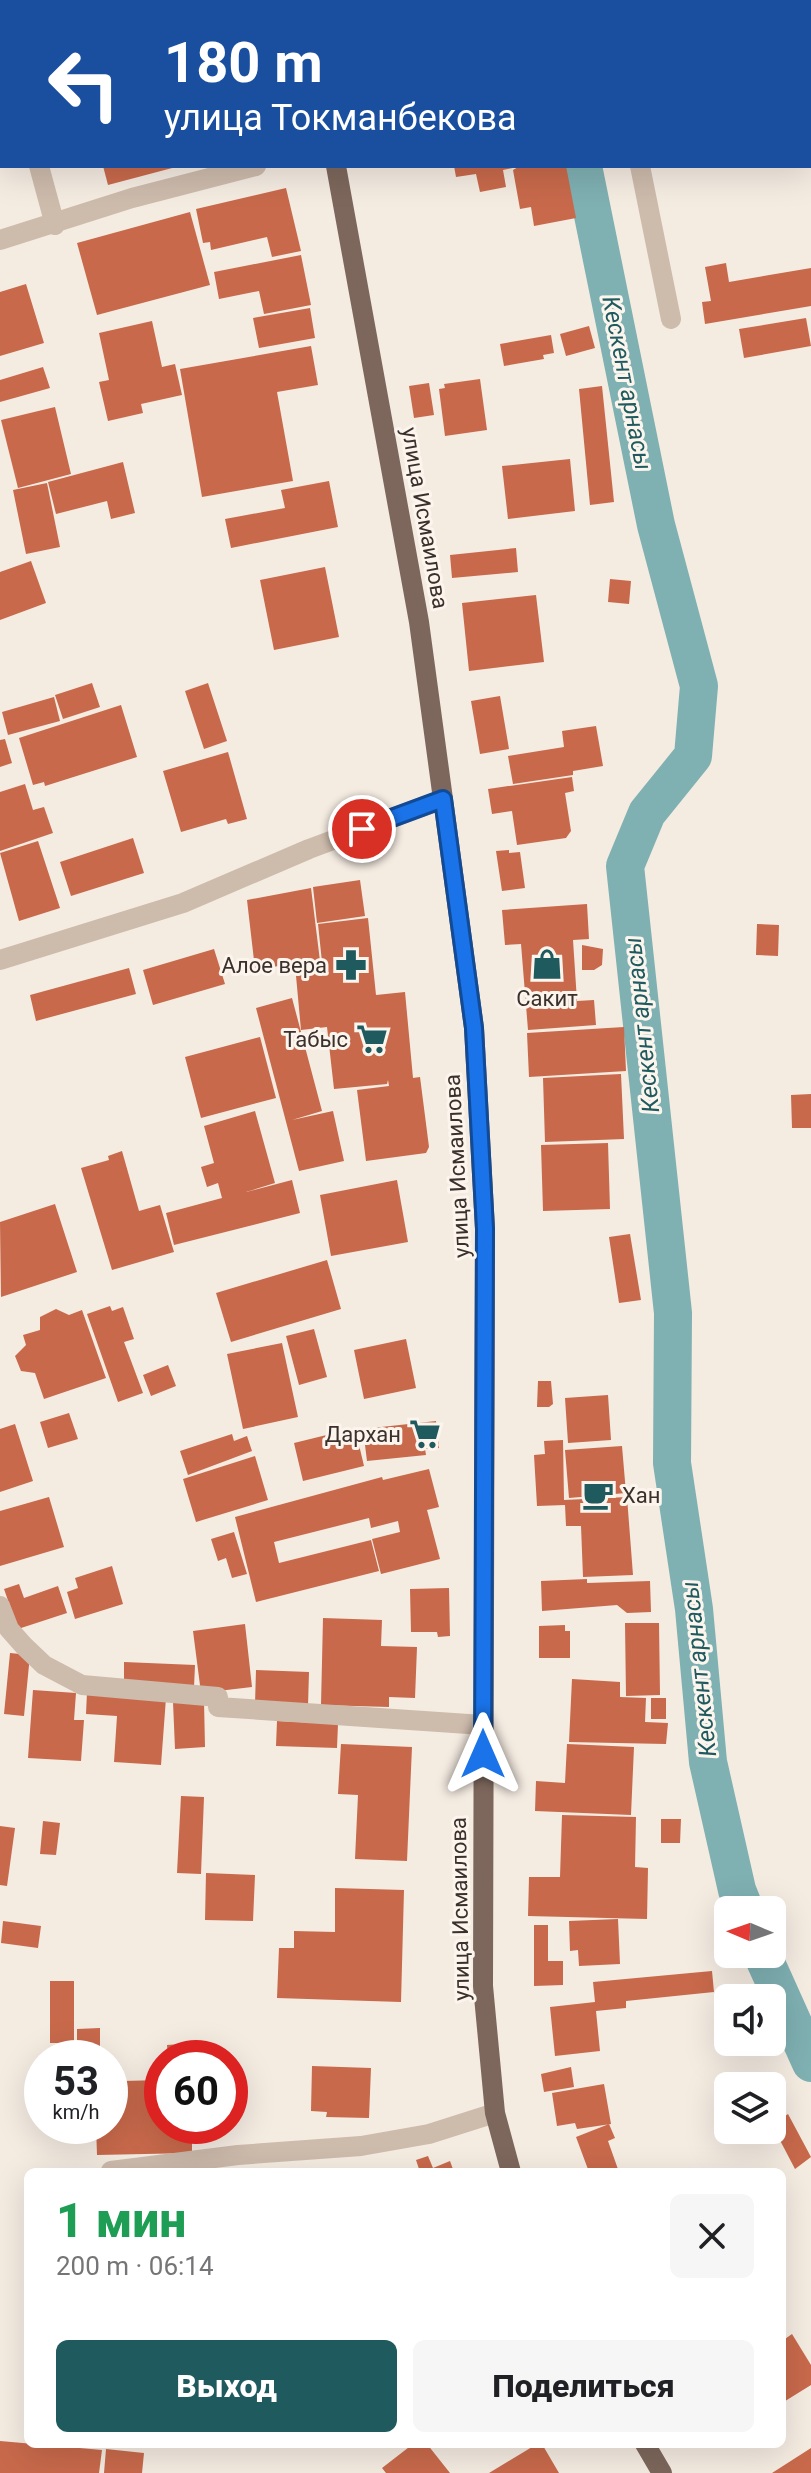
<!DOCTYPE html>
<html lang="ru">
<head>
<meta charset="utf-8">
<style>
  :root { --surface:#fff; --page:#f6f6f6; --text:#202124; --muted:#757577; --accent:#1f5a5e }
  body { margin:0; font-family:Roboto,sans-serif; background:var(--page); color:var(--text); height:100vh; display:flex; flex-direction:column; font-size:30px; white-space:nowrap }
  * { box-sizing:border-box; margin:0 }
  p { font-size:26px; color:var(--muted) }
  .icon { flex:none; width:44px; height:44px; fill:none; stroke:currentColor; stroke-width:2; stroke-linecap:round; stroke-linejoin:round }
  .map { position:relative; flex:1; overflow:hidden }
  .sheet { position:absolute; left:24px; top:2168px; width:762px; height:280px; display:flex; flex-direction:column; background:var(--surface); border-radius:12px; box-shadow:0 8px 32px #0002 }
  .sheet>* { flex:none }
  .banner { position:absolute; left:0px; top:0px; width:812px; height:168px; box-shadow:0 8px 32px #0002; background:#1a4fa0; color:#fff; overflow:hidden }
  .needle { width:52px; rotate:272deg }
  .buttons { position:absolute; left:714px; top:1896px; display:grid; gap:16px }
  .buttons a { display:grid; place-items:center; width:72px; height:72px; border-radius:12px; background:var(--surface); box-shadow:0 8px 32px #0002; font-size:40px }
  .speed { position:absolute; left:24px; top:2040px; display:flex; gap:16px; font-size:40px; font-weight:700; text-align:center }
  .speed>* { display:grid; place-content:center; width:104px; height:104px; border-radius:50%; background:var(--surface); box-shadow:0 8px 32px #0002; line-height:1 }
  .speed small { font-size:20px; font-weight:400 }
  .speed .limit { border:12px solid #d22; background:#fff; color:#111 }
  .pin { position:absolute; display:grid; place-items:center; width:68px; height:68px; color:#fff; margin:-34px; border:4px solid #fff; border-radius:50%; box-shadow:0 2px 8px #0007 }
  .me { position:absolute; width:88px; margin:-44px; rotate:0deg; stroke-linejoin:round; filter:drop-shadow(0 0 6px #0008) }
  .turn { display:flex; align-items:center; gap:28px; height:168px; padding:0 32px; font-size:36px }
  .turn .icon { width:104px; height:104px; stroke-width:2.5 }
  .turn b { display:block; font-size:56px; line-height:68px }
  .round { display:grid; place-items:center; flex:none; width:84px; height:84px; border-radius:12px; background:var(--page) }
  .summary { display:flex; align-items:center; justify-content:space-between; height:136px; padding:0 32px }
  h1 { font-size:48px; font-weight:800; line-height:60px; color:#1e9e55 }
  .primary-button { display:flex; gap:16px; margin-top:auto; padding:16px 32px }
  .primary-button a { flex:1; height:92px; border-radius:12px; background:var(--accent); color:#fff; font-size:32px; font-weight:800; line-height:92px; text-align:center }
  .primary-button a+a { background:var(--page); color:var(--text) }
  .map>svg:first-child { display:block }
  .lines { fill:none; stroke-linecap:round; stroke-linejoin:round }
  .canal { stroke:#7fb0b2; stroke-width:38 }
  .building { fill:#c8694b }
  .minor { stroke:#cdbbac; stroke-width:20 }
  .major { stroke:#7d675c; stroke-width:20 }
  .route-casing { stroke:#114b97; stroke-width:20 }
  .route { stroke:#1a73e8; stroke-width:14 }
  .labels { text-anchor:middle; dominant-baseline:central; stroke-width:6; stroke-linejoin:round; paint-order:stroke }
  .street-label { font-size:22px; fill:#3b302b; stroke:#fbf5ee }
  .poi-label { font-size:22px; fill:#3b302b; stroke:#fbf5ee; text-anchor:end }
  .water-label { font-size:24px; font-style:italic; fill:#1f5a5e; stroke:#fbf5ee }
</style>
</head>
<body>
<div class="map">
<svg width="811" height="2473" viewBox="0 0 811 2473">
  <rect width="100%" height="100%" fill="#f4ebe1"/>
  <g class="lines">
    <!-- canal -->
    <path class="canal" d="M549,0L550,2
      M583,166L656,525L699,686L693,756L647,813L625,866L673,1313L672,1463L694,1609L708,1762L737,1890L745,1910
      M762,1954L811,2063"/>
  </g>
  <!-- building -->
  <path class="building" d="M103,166H176V167L108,185Z
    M454,166H517V167L503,170L506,187L480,192L476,174L456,177Z
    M520,166H566L576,218L534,226L531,207L520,209L513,170Z
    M286,188L301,251L272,257L267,237L211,250L210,242L203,243L196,209Z
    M190,212L210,285L97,315L77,243Z
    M301,255L311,305L264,314L259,291L219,299L214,272Z
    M726,263L729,282L811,268V306L705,324L702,302L711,301L705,267Z
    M26,284L44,343L0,356V292Z
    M310,308L315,338L259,348L253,318Z
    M806,318L811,346L744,358L739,329Z
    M152,321L162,367L175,364L182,395L141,404L143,413L108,421L99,382L109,380L99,333Z
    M589,326L595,348L566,356L560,334Z
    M551,335L554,353L543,355L544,359L504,366L500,344Z
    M311,346L318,385L277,392L293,481L202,497L180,369Z
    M43,367L50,388L0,402V380Z
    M480,379L487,430L445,436L439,389L445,388L444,384Z
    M429,383L434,415L414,418L409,386Z
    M602,386L614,502L590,505L579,389Z
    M55,407L71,474L18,488L1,420Z
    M570,459L575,511L508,519L502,466Z
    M123,462L135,513L111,519L107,501L56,514L48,482Z
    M329,481L338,527L231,548L225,519L285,508L281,490Z
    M47,483L60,547L26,554L13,490Z
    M516,548L518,572L452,578L450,555Z
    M31,561L46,603L0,620V572Z
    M325,567L339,637L274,650L260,580Z
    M610,579L631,581L629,604L608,602Z
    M536,595L544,662L469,671L462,603Z
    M92,683L100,707L63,719L55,695Z
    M208,683L227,741L204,749L185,691Z
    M500,696L509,749L480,754L471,701Z
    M54,697L60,721L8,735L2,712Z
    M121,705L137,757L45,786L44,782L33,785L19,738Z
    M596,726L603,766L573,771V775L513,784L508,756L564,747L562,731Z
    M5,739L12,763L0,767V740Z
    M228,752L247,819L228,824L226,819L181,832L163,771Z
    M572,777L574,791L565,793L571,831L566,838L517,845L512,811L492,814L488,789Z
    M25,784L33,810L44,807L53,833L0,851V792Z
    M133,838L144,873L71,896L60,862Z
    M38,841L60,908L19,921L0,853Z
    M509,850V853L520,852L525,888L502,891L496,851Z
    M360,880L365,916L317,923L313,887Z
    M311,888L320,961L255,969L247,900Z
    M587,904L589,939L573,940L577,1001L594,1000L596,1025L528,1030L521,944L505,945L502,910Z
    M368,918L376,995L405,992L413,1078L420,1077L429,1147L426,1153L366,1161L357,1090L389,1086L388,1080L387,1084L334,1089L327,1027L301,1030L295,965L322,962L318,924Z
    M757,924L779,925L778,956L756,955Z
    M582,945L603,949L602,965L594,970H582Z
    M214,949L225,984L153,1005L143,970Z
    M129,968L136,994L36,1021L30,995Z
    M292,998L322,1111L292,1120L333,1111L344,1161L299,1171L256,1008Z
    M624,1027L626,1071L529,1077L527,1033Z
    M260,1037L276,1098L201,1118L185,1057Z
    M621,1074L624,1139L545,1142L543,1078Z
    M811,1094V1128H792L791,1095Z
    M255,1111L275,1183L246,1192L292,1180L300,1213L174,1245L166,1213L222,1198L218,1183L207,1187L201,1167L214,1163L204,1126Z
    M608,1143L610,1209L543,1211L541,1145Z
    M122,1151L139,1211L160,1205L174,1252L112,1270L81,1168L109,1160L108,1156Z
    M397,1180L408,1242L331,1256L320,1195Z
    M55,1204L77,1272L1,1297L0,1222Z
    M630,1234L641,1300L619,1303L609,1237Z
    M327,1260L341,1309L231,1342L216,1293Z
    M110,1306L112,1311L123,1307L134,1339L124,1342L143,1393L118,1402L87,1314Z
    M56,1309L69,1315L82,1310L106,1378L44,1399L35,1373L21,1371L15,1356L26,1345L23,1335L40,1330V1317Z
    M314,1329L327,1377L299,1385L286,1336Z
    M406,1339L416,1388L364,1399L354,1350Z
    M282,1343L298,1417L243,1429L227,1354Z
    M168,1365L176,1386L151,1396L143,1375Z
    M538,1381H551L553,1404L549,1407H537Z
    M608,1395L611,1440L568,1443L565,1398Z
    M69,1413L78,1439L48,1448L40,1422Z
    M436,1421L439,1448L425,1449L426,1455L367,1461L363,1429Z
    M15,1424L33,1481L0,1492V1429Z
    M355,1428L364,1466L303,1481L294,1443Z
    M232,1434L234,1441L247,1436L252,1451L188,1475L180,1451Z
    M563,1440L564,1500L627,1497L633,1575L583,1577L581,1526H566L565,1505L537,1506L534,1455L545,1454L544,1441Z
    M622,1446L626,1493L569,1498L565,1450Z
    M255,1456L268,1500L196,1522L183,1479Z
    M429,1469L439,1507L427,1510L440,1559L381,1574L372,1539L400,1532L398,1521L371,1528L369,1518L274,1542L279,1563L371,1540L379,1571L256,1602L235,1517L382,1477L383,1480Z
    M49,1497L64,1547L0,1566V1511Z
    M234,1532L247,1574L232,1578L226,1558L218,1561L211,1539Z
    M112,1566L123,1604L75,1619L67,1592L78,1588L75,1578Z
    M587,1579V1583L650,1581L651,1612L627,1613L617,1605L542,1611L541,1581Z
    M19,1584L24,1598L58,1586L67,1613L18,1629L4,1589Z
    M449,1588L450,1636L438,1637L437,1632H411L410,1589Z
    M323,1618L382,1620L381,1646L417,1647L415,1698L389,1697V1707L321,1705Z
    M625,1623H659L660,1695L626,1696Z
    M245,1624L252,1687L201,1693L193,1631Z
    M565,1625V1631H570V1658H539V1626Z
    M10,1653L30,1655L24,1716L4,1714Z
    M124,1662L195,1665L194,1687L124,1684Z
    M256,1670L309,1672L308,1706L255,1704Z
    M572,1679L620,1682V1697L646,1698L645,1722L668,1723L666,1744L569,1742Z
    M33,1690L76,1693L74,1720H84L81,1761L28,1758Z
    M87,1692L166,1698L161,1765L114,1762L117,1716L86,1714Z
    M651,1698H666V1719H651Z
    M204,1701L205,1747L175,1749L173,1702Z
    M277,1721L338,1724L337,1748L276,1746Z
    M341,1744L412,1747L407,1861L355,1859L358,1795L338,1794Z
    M567,1744L634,1747L631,1815L535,1811L536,1781L565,1783Z
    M181,1796L204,1797L201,1874L177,1873Z
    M562,1815L636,1817L635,1867L648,1868L647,1919L528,1916L529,1877H560Z
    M661,1819H681L680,1843H661Z
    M43,1821L60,1823L56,1855L40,1854Z
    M0,1826L15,1828L7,1886L0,1885Z
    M206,1873L255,1875L253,1921L205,1920Z
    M335,1888L404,1890L401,2002L277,1998L279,1948H294V1931L335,1932Z
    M618,1919L620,1964L579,1966L578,1950L570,1951L569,1921Z
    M3,1921L41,1926L38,1948L1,1943Z
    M534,1925H548V1961H563V1985L534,1986Z
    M712,1971L714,1992L626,2001V2008L596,2011L600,2051L555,2056L550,2007L595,2002L593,1982Z
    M50,1981H74V2043H50Z
    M100,2028V2058H69V2045H77V2029Z
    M193,2043L194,2058H168L167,2045Z
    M312,2066L371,2068L369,2118L326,2117L327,2112L311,2111Z
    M571,2067L574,2087L544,2092L541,2074Z
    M110,2076L123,2081L162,2080V2126H192V2153L97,2155L96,2126H110Z
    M604,2084L611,2124L577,2129L575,2123L557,2126L552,2093Z
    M788,2114L811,2157L795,2169L772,2125Z
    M609,2124L615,2138L608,2141L619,2172H589L576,2137Z
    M428,2156L433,2168L450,2161L454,2172H420L416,2160Z
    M792,2334L811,2365V2385L782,2403V2341Z
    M0,2441L102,2450L99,2473H0Z
    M413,2444H427L450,2473H386L382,2468Z
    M537,2444H542L559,2473H489Z
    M811,2448V2473H772Z
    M106,2449L144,2453L142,2473H104Z"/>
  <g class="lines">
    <!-- minor -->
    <path class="minor" d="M605,0L606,2
      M0,26L2,33
      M39,166L55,225
      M640,166L671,319
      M0,240L132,198L256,166
      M0,960L183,903L309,849L443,799
      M0,1606L9,1629L24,1646L44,1665L82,1685L218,1697V1707L483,1725
      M111,2171L238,2155L361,2146L429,2134L495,2113"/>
    <!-- major -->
    <path class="major" d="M300,0L301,2
      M336,166L419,622L474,1028L485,1229L483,1986L495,2113L511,2172
      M645,2444L662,2473"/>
  </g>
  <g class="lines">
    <defs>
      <path id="route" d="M362,829L443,799L474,1028L485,1229L483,1754"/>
    </defs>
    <!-- route casing -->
    <use href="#route" class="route-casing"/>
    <!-- route -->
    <use href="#route" class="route"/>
  </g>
  <!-- icons -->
  <defs>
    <symbol id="shop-bare" viewBox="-9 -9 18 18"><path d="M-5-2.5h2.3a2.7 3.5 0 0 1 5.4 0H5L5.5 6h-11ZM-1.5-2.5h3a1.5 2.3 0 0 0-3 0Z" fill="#1f5a5e" stroke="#fbf5ee" stroke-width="2.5" paint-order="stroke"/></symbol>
    <symbol id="pharmacy-bare" viewBox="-9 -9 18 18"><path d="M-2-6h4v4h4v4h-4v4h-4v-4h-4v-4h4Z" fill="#1f5a5e" stroke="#fbf5ee" stroke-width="2.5" paint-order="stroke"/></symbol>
    <symbol id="supermarket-bare" viewBox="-9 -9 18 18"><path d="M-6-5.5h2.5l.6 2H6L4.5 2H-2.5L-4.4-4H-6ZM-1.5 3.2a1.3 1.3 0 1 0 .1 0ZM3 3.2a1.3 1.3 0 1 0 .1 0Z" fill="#1f5a5e" stroke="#fbf5ee" stroke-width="2.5" paint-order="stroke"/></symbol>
    <symbol id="cafe-bare" viewBox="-9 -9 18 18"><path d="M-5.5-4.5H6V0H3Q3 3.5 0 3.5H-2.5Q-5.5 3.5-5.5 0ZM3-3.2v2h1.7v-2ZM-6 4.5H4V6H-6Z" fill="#1f5a5e" stroke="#fbf5ee" stroke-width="2.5" paint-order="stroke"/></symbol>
  </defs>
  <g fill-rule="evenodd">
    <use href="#shop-bare" x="525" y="942" width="44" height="44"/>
    <use href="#pharmacy-bare" x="329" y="943" width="44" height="44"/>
    <use href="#supermarket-bare" x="350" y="1017" width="44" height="44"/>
    <use href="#supermarket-bare" x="403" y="1412" width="44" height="44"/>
    <use href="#cafe-bare" x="576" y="1473" width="44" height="44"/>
  </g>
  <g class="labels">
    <!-- street labels -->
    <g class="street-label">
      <text transform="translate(425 518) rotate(80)">улица Исмаилова</text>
      <text transform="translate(457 1166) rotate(-93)">улица Исмаилова</text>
      <text transform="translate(460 1909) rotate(-91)">улица Исмаилова</text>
    </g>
    <!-- poi labels -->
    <g class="poi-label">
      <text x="327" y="965">Алое вера</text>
      <text x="547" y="998" text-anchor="middle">Сакит</text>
      <text x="348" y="1039">Табыс</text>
      <text x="401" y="1434">Дархан</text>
      <text x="622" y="1495" text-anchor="start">Хан</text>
    </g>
    <!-- water labels -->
    <g class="water-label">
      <text transform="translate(627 383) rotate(79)">Кескент арнасы</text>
      <text transform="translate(642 1025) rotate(-96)">Кескент арнасы</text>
      <text transform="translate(699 1669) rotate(-96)">Кескент арнасы</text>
    </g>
  </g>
</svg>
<div class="buttons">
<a><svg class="needle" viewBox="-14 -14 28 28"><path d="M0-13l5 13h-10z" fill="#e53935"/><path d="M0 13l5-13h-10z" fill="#757577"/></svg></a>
<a><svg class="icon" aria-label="sound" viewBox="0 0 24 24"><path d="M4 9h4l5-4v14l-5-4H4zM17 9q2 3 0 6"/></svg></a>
<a><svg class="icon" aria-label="layers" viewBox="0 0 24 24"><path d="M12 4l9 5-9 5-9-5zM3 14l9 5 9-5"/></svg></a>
</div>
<div class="speed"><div>53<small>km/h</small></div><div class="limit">60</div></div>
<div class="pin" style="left:362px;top:829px;background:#d93025"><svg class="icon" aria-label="arrive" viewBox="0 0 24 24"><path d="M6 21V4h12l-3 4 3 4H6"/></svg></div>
<svg class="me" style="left:483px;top:1754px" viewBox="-20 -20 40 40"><path d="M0-17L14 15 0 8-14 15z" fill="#1a73e8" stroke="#fff" stroke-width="4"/></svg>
<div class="banner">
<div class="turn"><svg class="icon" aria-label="left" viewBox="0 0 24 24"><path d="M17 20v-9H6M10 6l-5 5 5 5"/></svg><div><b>180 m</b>улица Токманбекова</div></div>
</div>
<section class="sheet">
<div class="summary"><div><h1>1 мин</h1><p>200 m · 06:14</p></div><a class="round"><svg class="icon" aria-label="close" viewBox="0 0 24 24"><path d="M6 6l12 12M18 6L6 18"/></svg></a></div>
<div class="primary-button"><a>Выход</a><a>Поделиться</a></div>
</section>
</div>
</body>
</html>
